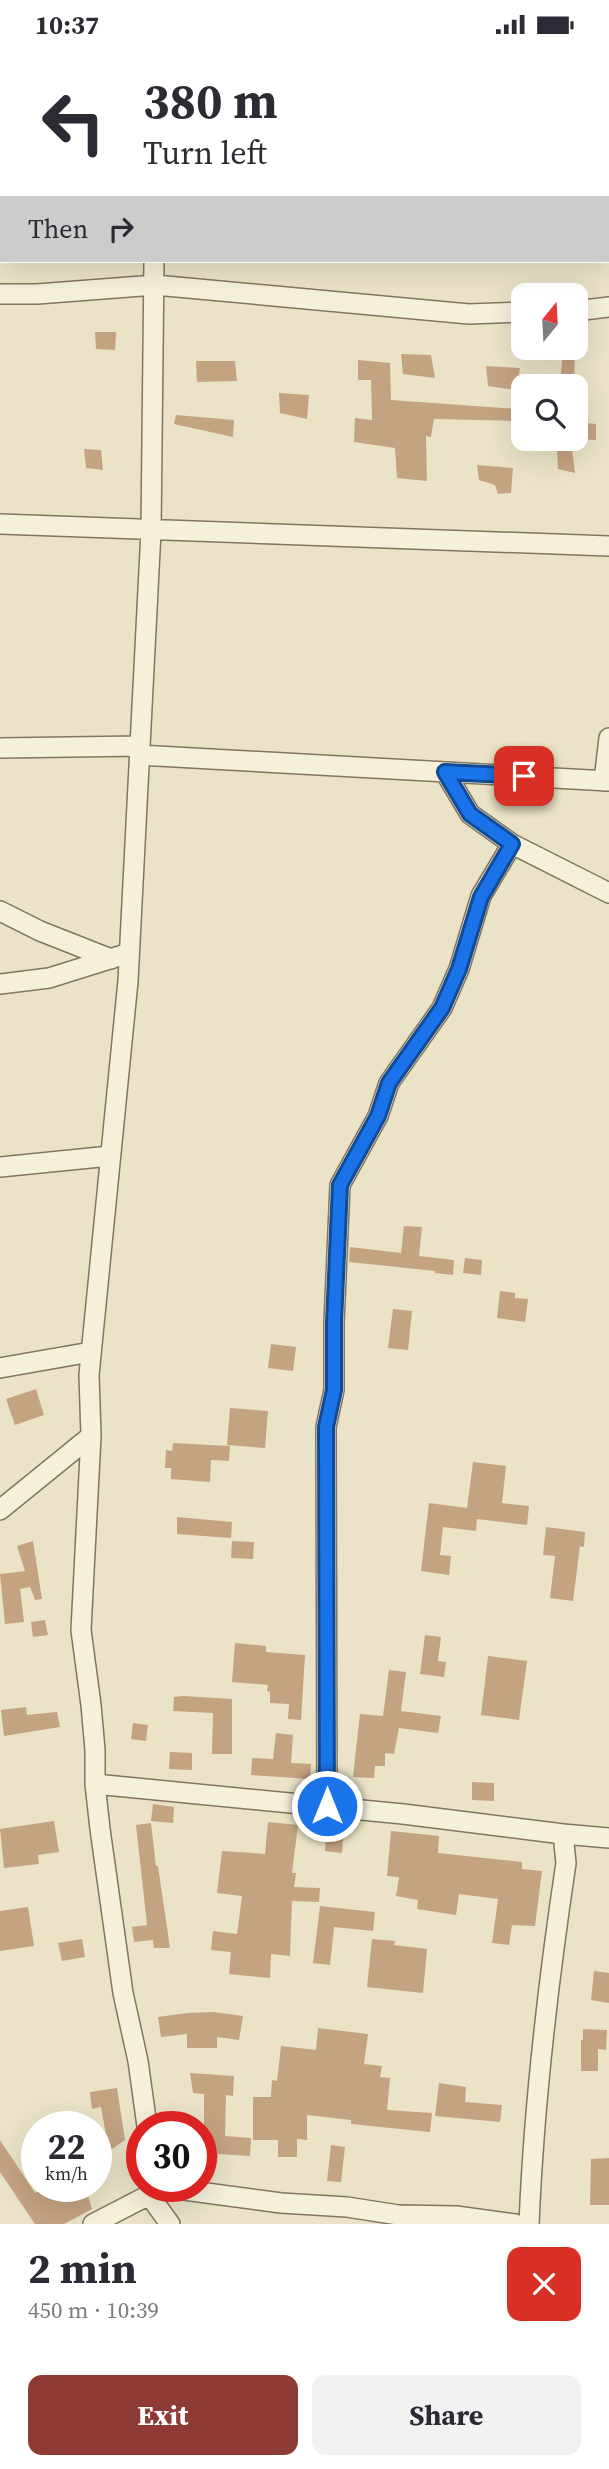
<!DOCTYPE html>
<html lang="en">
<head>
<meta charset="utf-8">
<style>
  :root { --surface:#fff; --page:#f2f2f3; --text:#2b2b33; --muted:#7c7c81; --accent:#8d3b34 }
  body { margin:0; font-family:"Source Serif 4",serif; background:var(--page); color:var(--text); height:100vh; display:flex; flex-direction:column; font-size:26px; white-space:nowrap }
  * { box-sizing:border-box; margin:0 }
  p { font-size:23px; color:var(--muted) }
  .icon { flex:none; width:38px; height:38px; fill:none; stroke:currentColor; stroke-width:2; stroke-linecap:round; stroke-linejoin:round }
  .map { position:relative; height:2175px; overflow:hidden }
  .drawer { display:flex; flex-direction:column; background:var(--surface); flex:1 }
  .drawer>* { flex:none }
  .hud { position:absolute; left:0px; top:0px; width:609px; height:214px; box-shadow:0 7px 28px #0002; background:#fff; color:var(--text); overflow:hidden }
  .needle { width:46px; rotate:18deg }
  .fabs { position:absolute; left:511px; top:234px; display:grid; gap:14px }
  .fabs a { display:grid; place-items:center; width:77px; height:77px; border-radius:14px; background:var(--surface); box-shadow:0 7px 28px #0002; font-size:35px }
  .speed { position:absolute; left:21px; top:2062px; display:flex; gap:14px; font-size:35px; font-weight:700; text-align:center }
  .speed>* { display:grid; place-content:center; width:91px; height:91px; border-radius:50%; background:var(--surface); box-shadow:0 7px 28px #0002; line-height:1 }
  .speed small { font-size:18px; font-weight:400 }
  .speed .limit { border:10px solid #d22; background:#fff; color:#111 }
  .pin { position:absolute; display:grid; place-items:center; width:60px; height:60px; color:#fff; margin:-30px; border-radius:14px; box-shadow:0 4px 10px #0006 }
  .me { position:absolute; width:77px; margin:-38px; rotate:0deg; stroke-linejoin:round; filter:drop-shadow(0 0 5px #0008) }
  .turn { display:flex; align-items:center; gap:24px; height:147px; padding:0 28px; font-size:32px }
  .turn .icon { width:91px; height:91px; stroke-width:2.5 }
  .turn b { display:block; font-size:49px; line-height:60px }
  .then { display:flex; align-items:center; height:66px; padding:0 28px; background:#0003; gap:14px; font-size:26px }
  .round { display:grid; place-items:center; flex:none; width:74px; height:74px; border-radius:14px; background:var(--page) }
  .head { display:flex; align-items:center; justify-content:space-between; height:119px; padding:0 28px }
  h1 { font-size:42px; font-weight:700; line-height:52px }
  .action { display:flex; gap:14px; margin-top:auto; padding:14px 28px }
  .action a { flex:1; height:80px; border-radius:14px; background:var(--accent); color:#fff; font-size:28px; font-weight:700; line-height:80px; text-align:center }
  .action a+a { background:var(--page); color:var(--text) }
  .status { display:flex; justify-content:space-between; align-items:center; height:49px; padding:0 35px; background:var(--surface); direction:ltr }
  .status svg { height:19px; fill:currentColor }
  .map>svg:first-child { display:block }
  .building { fill:#c4a381 }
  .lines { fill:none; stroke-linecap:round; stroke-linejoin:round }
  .minor-casing { stroke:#84755e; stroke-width:22 }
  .minor { stroke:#f5f0da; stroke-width:19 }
  .route-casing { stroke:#114b97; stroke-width:18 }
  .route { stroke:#1a73e8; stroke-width:12 }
</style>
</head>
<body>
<div class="status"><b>10:37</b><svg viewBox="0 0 49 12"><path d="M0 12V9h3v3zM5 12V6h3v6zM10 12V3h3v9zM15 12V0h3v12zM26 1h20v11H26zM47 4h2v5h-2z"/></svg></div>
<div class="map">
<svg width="609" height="2175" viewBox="0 0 609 2175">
  <rect width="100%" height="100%" fill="#eae3c7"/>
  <!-- building -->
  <path class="building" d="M95,283H116L115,301L96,300Z
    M563,299H575L574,338H560Z
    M401,305L431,306L435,329L403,325Z
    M358,311L390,314L391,351L518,360L517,372L434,370L431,388L426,387L427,432L397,429L395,399L354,393L355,369L372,371L371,331H358Z
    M196,312H235L237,332L197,333Z
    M486,317L520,319L516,341L488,337Z
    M279,344L309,346L307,370L280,364Z
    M176,366L234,371L233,388L174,375Z
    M576,373L596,375V391L576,390Z
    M84,400L101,401L103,421L86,419Z
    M572,400L575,424L558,420L557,401Z
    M477,416L513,419L511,444L498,445L495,436L479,431Z
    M404,1177L422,1178L419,1207L454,1211L453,1226L435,1224V1222L349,1213L350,1198L401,1204Z
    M465,1209L482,1211L481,1226L463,1224Z
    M500,1242L515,1244V1249L528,1250L525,1273L497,1269Z
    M393,1260L412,1262L408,1301L388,1299Z
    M271,1295L296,1298L293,1322L268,1319Z
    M36,1340L44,1366L15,1376L6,1350Z
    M230,1359L268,1362L265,1399L227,1396Z
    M173,1394L230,1397L229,1412L211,1411L210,1433L171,1430V1419H165L166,1401L172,1402Z
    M473,1413L506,1417L502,1454L529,1457L527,1476L477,1470L476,1482L443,1478L440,1506L451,1507L449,1526L421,1522L429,1454L467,1459Z
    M177,1468L232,1473L231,1489L177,1485Z
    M546,1478L585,1483L584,1498L580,1497L573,1552L550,1549L555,1507L543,1506Z
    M33,1492L42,1550L35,1551L30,1538L20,1540L24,1573L5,1575L0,1525L25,1522L17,1497Z
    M232,1492L254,1493L253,1510L231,1509Z
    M45,1571L48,1586L33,1588L31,1573Z
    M425,1586L441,1588L438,1612L446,1613L444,1628L420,1625Z
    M235,1594L266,1597V1603L305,1606L301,1671L288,1670L289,1655L270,1654V1643L267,1642L268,1636L232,1633Z
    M488,1607L527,1612L519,1671L481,1666Z
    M389,1621L406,1623L401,1662L441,1667L438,1684L399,1679L394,1705L385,1704V1717H375L374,1729L353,1728L360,1665L383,1667Z
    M183,1647L232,1650V1705H212L213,1664L173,1662L174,1648Z
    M26,1658L27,1666L57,1663L60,1678L4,1687L1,1661Z
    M133,1674L148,1676L146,1692L131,1690Z
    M276,1684L293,1686L291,1714L311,1715L310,1730L251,1726L252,1709L273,1710Z
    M170,1703L192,1704V1721L169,1720Z
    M472,1733L494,1734V1752L472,1751Z
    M153,1755L174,1758L173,1774L151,1772Z
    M54,1772L59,1803L38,1806L39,1815L4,1819L0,1780Z
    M268,1773L298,1776L292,1824H296L294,1838L320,1839L319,1853L292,1852L290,1907L271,1905L270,1929L229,1925L231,1903L211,1901L213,1882L237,1885L242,1847L217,1844L222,1802L265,1805Z
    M151,1774L156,1817H158L170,1899H154L153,1891L134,1893L132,1878L147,1876L136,1776Z
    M327,1778L344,1779L342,1804L325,1802Z
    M391,1782L439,1787L438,1804L522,1813V1820L542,1822L535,1877L512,1876L509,1896L492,1894L498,1850L459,1845L456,1866L417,1860L418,1851L396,1847L399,1828L387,1827Z
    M320,1857L375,1863L373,1882L334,1878L330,1916L313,1914Z
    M28,1858L34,1897L0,1902V1862Z
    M82,1890L85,1908L62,1912L58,1894Z
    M372,1890L395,1892L394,1896L427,1900L423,1944L367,1938Z
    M594,1922L609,1924V1954L591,1951Z
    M214,1963L243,1967L239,1991L217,1988V1999H187V1985L161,1988L158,1968L187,1964Z
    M318,1979L368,1985L364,2015L382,2017L380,2028L390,2029L387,2061L432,2064L430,2083L351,2075V2071L307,2066V2091L297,2090V2108H278V2091H253V2048H271L272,2031L277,2032L281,1997L316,2001Z
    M583,1980L607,1981L606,2001L598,2000V2022H581V1991H583Z
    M190,2024L234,2027L233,2047L226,2046L225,2087L251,2089L250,2107L218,2105L217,2114L201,2113V2089H204V2045L193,2044Z
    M439,2034L466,2038L465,2053L502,2056L500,2073L435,2067Z
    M117,2039L125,2091L109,2102L101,2058L92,2060L90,2043Z
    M0,2091L35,2144L48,2137H85L92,2160L64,2175H35L0,2123Z
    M331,2096L345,2098L341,2133L327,2132Z
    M609,2109V2156H590L591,2110Z"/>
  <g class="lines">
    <defs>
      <path id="minor" d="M149,0V2
        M360,0L407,2
        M607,9H609
        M0,245H37L155,236L469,265L523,263
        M576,262L609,258
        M0,475L609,497
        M0,699L140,697
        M139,706L609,732
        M445,723L470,765L512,795L609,844
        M604,732L609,689
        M0,862L40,882L111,910
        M0,935L49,929L129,904
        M0,1118L110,1107
        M0,1319L91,1303
        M0,1461L91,1387
        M95,1735L403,1765L563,1785L566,1814C548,1934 534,2054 529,2175
        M327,1757L326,1378L334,1341V1274L340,1136L378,1067L389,1034L442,959L459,920L481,847L512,795
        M563,1785L609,1789
        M147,2077L138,2012L123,1944L100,1780L95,1735V1701L91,1656L81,1581L91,1387L89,1326L128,932L151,482L154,212
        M167,2137L169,2139L281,2154L347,2158L398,2166L456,2167L515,2175
        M149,2146L170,2175
        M93,2175L149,2146L169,2139"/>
    </defs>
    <!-- minor casing -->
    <use href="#minor" class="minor-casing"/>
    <!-- minor -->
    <use href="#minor" class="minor"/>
  </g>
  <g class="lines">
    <defs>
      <path id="route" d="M327,1757L326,1378L334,1341V1274L340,1136L378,1067L389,1034L442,959L459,920L481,848L512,795L470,765L445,723L524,727"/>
    </defs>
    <!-- route casing -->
    <use href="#route" class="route-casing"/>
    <!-- route -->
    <use href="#route" class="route"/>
  </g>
</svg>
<div class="fabs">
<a><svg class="needle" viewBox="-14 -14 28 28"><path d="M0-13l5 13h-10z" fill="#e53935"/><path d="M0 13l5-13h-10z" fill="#7c7c81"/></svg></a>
<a><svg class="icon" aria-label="search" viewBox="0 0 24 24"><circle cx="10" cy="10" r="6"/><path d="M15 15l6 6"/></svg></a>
</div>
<div class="speed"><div>22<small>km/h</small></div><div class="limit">30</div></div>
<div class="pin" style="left:524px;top:727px;background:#d93025"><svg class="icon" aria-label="arrive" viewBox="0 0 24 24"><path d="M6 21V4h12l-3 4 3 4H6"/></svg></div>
<svg class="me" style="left:327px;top:1757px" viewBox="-20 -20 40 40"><circle r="17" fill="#1a73e8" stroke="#fff" stroke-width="3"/><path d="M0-11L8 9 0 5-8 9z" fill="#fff"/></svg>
<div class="hud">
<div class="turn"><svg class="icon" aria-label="left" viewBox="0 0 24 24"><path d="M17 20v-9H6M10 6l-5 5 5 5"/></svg><div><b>380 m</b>Turn left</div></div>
<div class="then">Then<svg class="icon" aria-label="right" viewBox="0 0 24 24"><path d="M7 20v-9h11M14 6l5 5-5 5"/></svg></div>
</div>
</div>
<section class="drawer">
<div class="head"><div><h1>2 min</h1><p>450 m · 10:39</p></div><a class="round" style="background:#d93025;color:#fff"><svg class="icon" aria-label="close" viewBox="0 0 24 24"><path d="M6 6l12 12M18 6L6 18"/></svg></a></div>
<div class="action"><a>Exit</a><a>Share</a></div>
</section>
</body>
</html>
